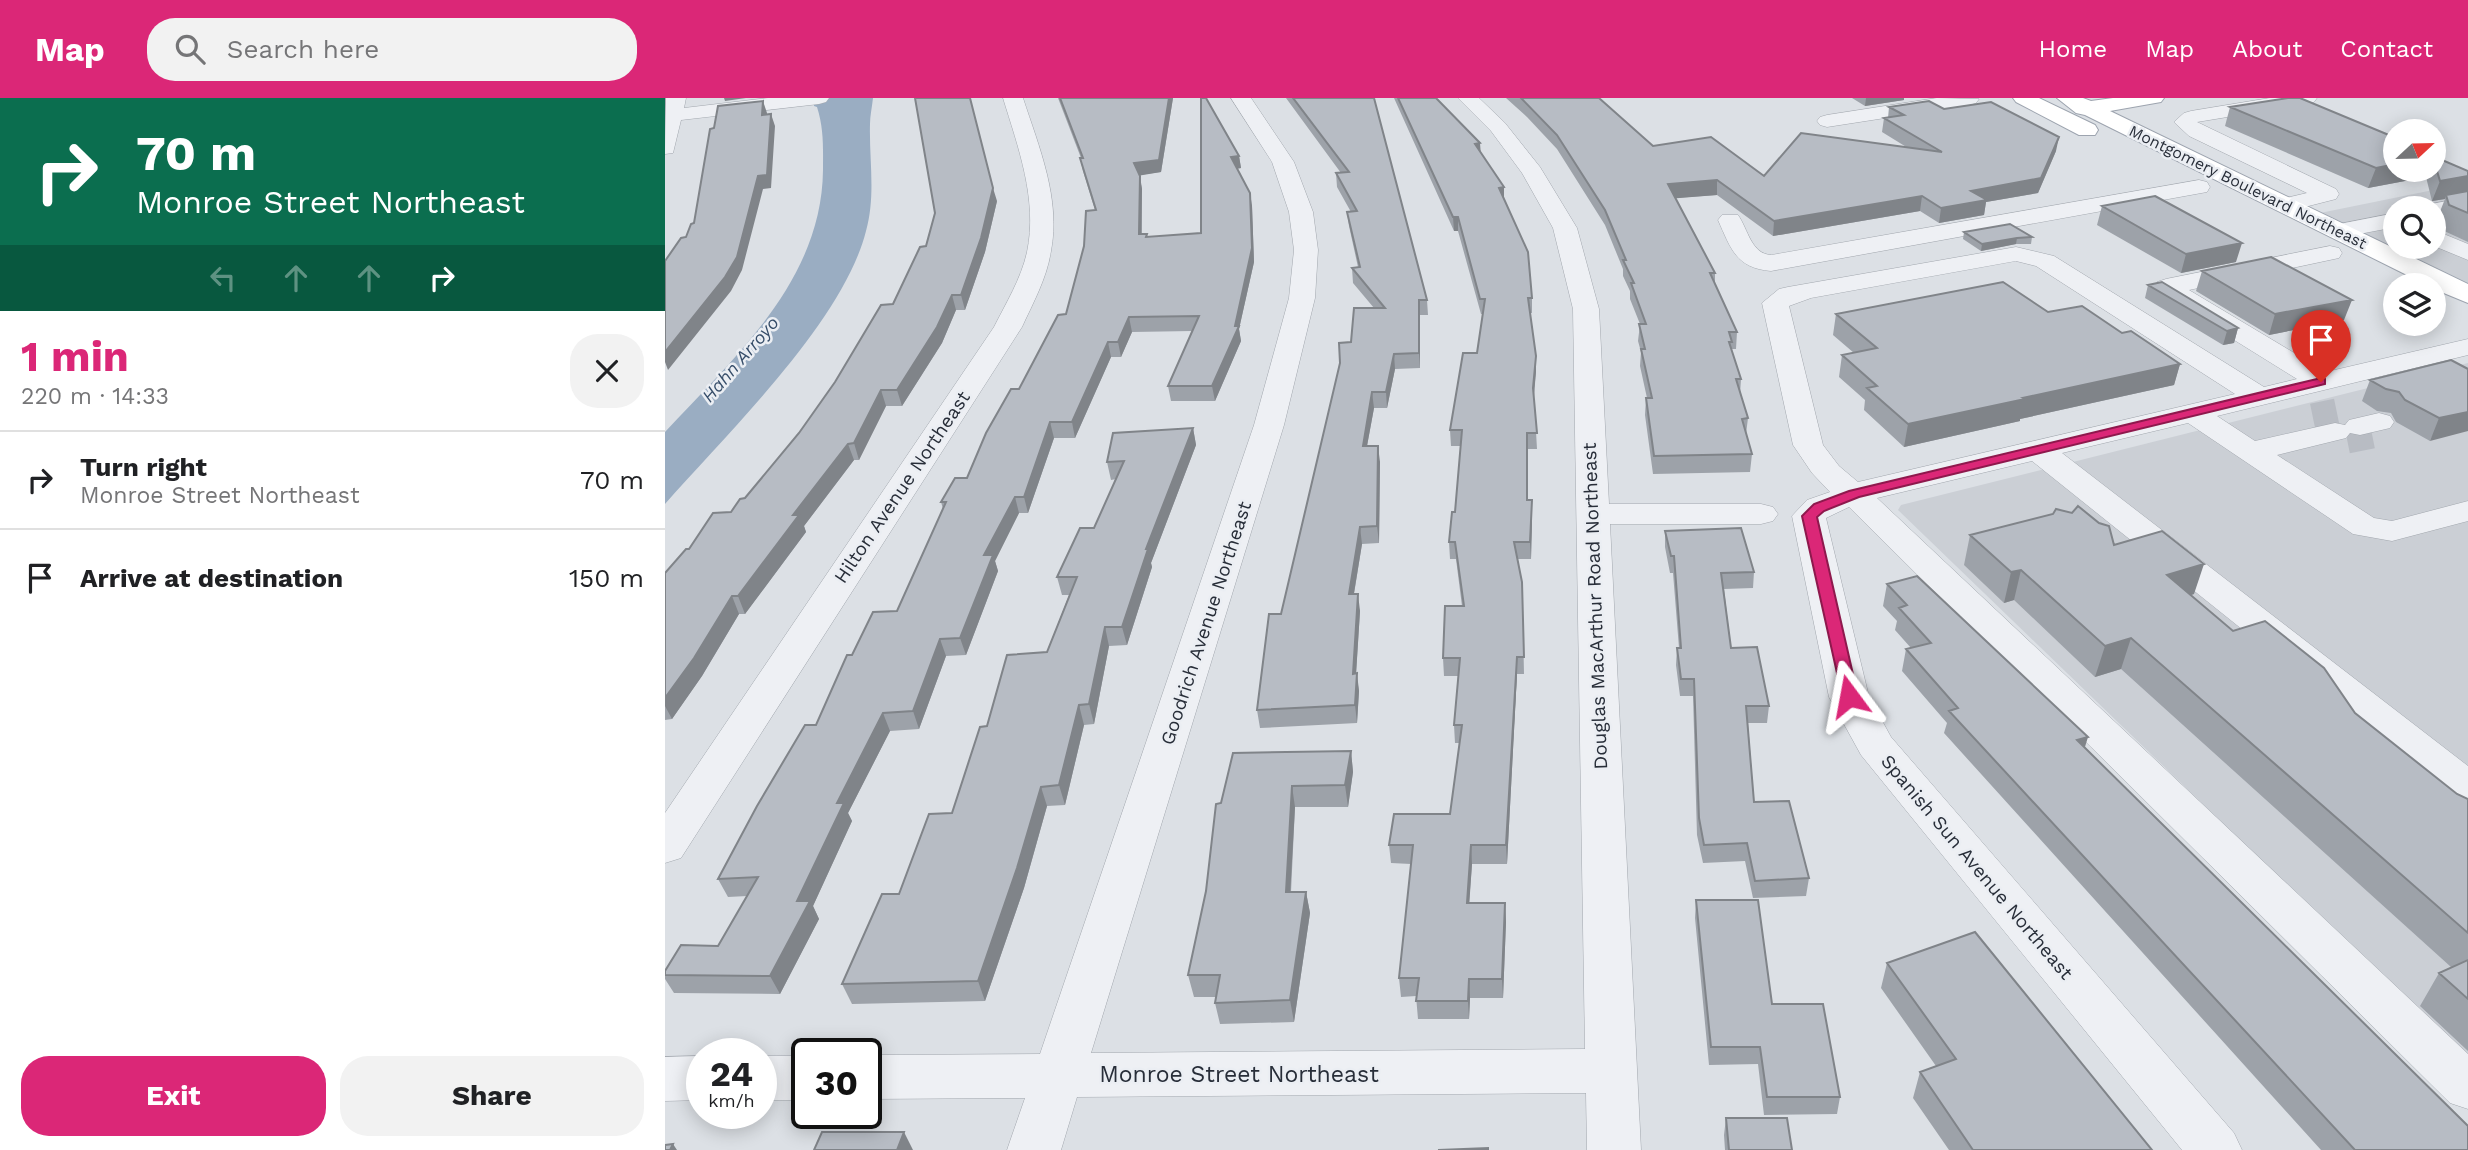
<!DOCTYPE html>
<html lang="en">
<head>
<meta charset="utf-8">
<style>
  :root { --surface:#fff; --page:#f2f2f2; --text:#202124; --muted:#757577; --line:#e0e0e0; --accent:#db2777 }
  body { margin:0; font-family:"Work Sans",sans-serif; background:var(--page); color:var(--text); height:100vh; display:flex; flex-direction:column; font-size:26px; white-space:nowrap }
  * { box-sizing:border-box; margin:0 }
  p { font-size:23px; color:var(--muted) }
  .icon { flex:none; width:38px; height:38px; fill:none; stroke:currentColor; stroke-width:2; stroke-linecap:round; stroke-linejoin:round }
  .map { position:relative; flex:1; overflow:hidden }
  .drawer { display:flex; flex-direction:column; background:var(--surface); width:665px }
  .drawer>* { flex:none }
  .hud { background:#0b6e4f; color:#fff; overflow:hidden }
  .needle { width:46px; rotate:68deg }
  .tools { position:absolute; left:1718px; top:21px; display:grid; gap:14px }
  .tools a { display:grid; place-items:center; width:63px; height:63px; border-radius:50%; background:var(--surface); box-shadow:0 4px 18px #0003; font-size:35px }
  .speed { position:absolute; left:21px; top:940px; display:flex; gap:14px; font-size:35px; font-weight:700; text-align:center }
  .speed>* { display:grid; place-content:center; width:91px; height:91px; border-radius:50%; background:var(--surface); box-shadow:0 4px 18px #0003; line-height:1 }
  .speed small { font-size:18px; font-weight:400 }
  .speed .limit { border:4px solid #111; border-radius:10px; background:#fff; color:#111 }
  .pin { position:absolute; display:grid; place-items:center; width:60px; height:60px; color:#fff; margin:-72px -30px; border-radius:50% 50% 50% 0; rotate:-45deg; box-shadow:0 0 7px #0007 }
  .pin .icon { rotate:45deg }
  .me { position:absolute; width:77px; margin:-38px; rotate:347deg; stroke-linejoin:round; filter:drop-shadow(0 0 5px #0008) }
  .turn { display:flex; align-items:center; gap:24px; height:147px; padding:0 21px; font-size:32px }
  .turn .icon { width:91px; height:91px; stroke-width:2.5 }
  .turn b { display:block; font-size:49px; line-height:60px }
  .lanes { display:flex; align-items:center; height:66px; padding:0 21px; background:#0003; justify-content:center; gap:35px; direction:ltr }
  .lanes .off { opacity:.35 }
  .round { display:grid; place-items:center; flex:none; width:74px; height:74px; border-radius:28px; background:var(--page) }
  .head { display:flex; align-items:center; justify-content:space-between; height:119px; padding:0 21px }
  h1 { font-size:42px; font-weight:700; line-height:52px; color:var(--accent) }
  .cta { display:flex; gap:14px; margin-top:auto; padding:14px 21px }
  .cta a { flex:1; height:80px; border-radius:28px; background:var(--accent); color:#fff; font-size:28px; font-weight:700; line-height:80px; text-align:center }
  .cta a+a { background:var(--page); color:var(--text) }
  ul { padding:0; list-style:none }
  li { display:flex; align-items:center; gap:21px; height:98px; padding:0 21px; border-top:2px solid var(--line) }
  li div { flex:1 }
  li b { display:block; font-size:26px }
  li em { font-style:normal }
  header { display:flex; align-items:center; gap:42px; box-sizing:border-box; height:98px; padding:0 35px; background:var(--accent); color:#fff }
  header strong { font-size:33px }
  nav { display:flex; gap:38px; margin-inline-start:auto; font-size:24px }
  .search { width:490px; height:63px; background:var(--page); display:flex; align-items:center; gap:18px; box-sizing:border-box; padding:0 24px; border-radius:28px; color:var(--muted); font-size:26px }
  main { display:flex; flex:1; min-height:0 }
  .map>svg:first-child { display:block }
  .built { fill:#cbcfd5; fill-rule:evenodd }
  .water { fill:#9aadc2 }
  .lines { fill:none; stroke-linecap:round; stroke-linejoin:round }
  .minor-tunnel { stroke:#b8bcc3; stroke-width:29; stroke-dasharray:29 14; stroke-linecap:butt }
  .minor-casing { stroke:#a2a7ae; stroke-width:1 }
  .major-casing { stroke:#9da4af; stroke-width:2 }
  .minor { fill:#eef0f4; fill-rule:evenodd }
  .major { fill:#fff; fill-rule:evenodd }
  .wall { fill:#9da2a9 }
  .shaded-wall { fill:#808489 }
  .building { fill:#b7bcc4; stroke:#808489; stroke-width:2 }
  .route { fill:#db2777; stroke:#8e194d; stroke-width:2 }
  .labels { text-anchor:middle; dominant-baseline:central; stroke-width:5; stroke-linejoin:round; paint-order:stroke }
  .far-street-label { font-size:16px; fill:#282e39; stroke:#ebeef3 }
  .far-water-label { font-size:18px; font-style:italic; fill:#364d69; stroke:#ebeef3 }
  .street-label { font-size:19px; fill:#282e39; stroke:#ebeef3 }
  .near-street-label { font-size:23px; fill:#282e39; stroke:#ebeef3 }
</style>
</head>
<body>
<header>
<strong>Map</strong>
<div class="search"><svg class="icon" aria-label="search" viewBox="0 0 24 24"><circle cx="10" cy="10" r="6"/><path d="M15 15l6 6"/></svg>Search here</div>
<nav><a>Home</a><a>Map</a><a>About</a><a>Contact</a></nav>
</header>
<main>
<section class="drawer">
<div class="hud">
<div class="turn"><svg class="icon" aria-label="right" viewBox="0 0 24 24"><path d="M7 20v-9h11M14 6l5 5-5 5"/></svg><div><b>70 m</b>Monroe Street Northeast</div></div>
<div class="lanes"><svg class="icon off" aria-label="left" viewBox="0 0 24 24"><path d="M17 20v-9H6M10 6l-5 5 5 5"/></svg><svg class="icon off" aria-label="ahead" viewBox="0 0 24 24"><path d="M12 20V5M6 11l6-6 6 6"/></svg><svg class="icon off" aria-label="ahead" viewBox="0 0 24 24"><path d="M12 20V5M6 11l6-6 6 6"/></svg><svg class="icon" aria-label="right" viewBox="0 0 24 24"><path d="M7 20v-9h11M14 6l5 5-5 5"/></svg></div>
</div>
<div class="head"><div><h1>1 min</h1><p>220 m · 14:33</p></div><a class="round"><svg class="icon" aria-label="close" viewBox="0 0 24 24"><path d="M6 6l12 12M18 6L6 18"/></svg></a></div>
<ul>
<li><svg class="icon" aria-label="right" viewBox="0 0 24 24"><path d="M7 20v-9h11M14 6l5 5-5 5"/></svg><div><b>Turn right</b><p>Monroe Street Northeast</p></div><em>70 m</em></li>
<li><svg class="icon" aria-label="arrive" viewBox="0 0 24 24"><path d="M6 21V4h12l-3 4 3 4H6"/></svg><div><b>Arrive at destination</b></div><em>150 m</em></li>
</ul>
<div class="cta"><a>Exit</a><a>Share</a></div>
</section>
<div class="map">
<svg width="1803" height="1052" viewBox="0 0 1803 1052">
  <rect width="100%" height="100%" fill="#dce0e5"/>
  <!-- built -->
  <path class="built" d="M1803,84V187L1655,115L1783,89ZM1731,110H1769V149H1731Z
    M1803,265V962L1233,412L1236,407Z"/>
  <!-- water -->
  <path class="water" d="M149,0H208C207,9 205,18 205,26C204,62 211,97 201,133C178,224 63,334 0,406V334C70,259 157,182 158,72C158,49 159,31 152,9L149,8Z"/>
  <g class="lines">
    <!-- minor-tunnel -->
    <path class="minor-tunnel" d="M1648,320L1672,315
      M1682,341L1707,336"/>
    <defs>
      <path id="minor" d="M1,0H21L19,10L103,0H164L161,4L154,6L16,22L8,55L0,56Z
        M338,0H358C374,49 396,101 386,153C382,180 368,205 357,229L16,760L0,765V715L329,229C341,205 356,181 362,154C373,102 353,49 338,0Z
        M566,0H586L629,64L648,114L653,152L650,200L619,327L426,955L920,951L908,211L888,130L857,75L826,33L793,0H814L840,25L875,69L912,130L934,211L944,406H1096L1108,409L1113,416L1108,423L1096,426H945L976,1052H922L921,995L412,999L396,1052H342L360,1000L201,1001V957L375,956L589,327L624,200L629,152L624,114L607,64Z
        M1272,0L1314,1L1311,5L1304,7L1162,29L1155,27L1152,23L1155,19L1162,17Z
        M1605,0H1652L1649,4L1642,6L1532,24L1671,91L1674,96L1671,101L1620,114L1612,112L1608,107L1612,102L1642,95L1524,38L1509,24L1519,15L1526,13Z
        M1534,82L1542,84L1545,89L1542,94L1106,173C1071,170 1066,151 1053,122L1057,117H1073C1083,131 1086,156 1106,157Z
        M1803,99V113L1769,119V110H1758L1761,107Z
        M1731,115V129L1673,140L1664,138L1661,133L1664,128Z
        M1769,132L1803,146V162L1769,148Z
        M1665,148L1674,150L1677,155L1674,160L1524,192L1661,274L1803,241V257L1552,318L1590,343L1670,325L1680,327L1684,322L1714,315L1725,318L1729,324L1725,330L1695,337L1685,335L1681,340L1612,357L1709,420L1727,423L1803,403V423L1727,443L1688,436L1523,325L1397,355L1803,668V705L1788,700L1367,363L1212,400L1803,956V1011L1785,1005L1184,409L1161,420L1204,599L1226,639L1569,1035L1577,1052H1517L1196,657L1164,599L1127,418L1142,402L1165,394L1147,375L1128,347L1097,205L1114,191L1123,189L1351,149L1389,158L1599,289L1632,281L1492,194L1488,189L1492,184L1501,181ZM1351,163L1371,168L1570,296L1193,384L1174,368L1158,347L1124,208L1146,200Z
        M37,958V1002L0,1003V959Z
        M96,958H142V1002H96Z"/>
      <path id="major" d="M1348,0H1374L1430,27L1433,32L1430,37H1414L1351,4Z
        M1392,0H1418L1426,3L1448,0H1499L1496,4L1445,13L1803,186V205L1769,191V187H1762L1420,17L1411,15Z"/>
    </defs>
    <!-- minor casing -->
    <use href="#minor" class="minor-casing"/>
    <!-- major casing -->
    <use href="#major" class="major-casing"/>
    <!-- minor -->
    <use href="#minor" class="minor"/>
    <!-- major -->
    <use href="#major" class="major"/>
  </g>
  <!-- wall -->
  <path class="wall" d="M393,0H508L496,74L474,77L477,91V136H482V139L536,135L574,58L576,70L572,71L587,108L589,164L574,231L576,243L550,303H506L503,288L527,233L467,234L456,259H446L410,340H389L363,415H354L330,463L333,473L301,557L281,558L254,631L225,633L183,715L187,723L148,808L154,821L115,896L9,895L0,881V873L53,848L82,798L63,799L53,781L151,627L187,557L232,513L278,411L276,404L302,380L354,291L401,216L430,112L418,73L415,60H416Z
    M621,0H709L762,202L763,217H755V270L730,271L722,310H709L702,348L715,364L714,445L697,446L689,496L695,513L691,575L694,593L692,625L595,630L592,612L616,516L686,244L709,210L688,185L687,170L693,169L684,128L682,114H686L672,89L671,75H676Z
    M729,0H771L815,55L839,102L867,200V215H865L871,273L869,299L872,351H862V402L867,419L866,461H852L857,484L859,576H852L842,766H807L804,805H840L841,824L838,900H805L804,921H753L751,898L736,899L734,880L746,766L726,765L724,747L785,716L795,645H790L789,627L793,578H779L778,560L797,508L791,461H785L784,444L790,414L796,348H786L785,332L812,255L818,216H816L793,133H789Z
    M841,0H934L988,48L1099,78L1243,50L1217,34L1219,20H1223L1224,9L1279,11L1391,53L1373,95L1321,104L1319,117L1274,125L1255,113L1108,138L1052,97L1010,100L1050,175V186L1072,234L1071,251H1066L1076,281L1075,296L1083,320L1081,336L1087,356L1085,374L988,376L980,317L981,300H982L975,268L976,254L973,243L975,226L965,201V193L958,178V171L940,127L892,51L862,19Z
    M1187,0H1239V2L1200,8Z
    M1565,9L1731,72H1769V56L1774,61L1803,73V144L1775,131L1772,121L1780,101L1767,103L1761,79L1703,90L1560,28Z
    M332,103L320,154L300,212H291L277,245L237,308H221L194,362H189L139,428L141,434L80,516H74L37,578L7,621L0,622V475L24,451L66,414L80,400L134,335L228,206L261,148Z
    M1437,108L1571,164L1516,175L1432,127Z
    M1299,134L1367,139L1366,146H1351L1316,153L1298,141Z
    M1537,173L1679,222L1604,237L1531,193Z
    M1483,187L1573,230L1569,245L1558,247L1480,200Z
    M1383,214L1457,235L1515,266L1509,287L1355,321V323L1239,349L1199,312L1200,302L1174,279L1177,257L1189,255L1168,237L1171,216Z
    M1803,271L1765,343L1731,324L1726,315L1712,313L1697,303L1705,282Z
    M528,330L531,347L486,465L487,469L462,547L444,548L429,626L419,627L400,707L382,708L359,790L320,903L187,906L177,886L287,715L322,628L382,554L404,497H397L392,479L429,430L451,381L446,382L442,364Z
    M1000,433L1089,474L1088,490L1059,491L1066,550L1104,608L1102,625H1083L1089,704L1144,780L1141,798L1088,800L1080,763L1038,765L1032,737L1028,598H1015L1011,567L1012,550H1014L1008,475H1005L1000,449Z
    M1305,437L1449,447L1529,496L1526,497L1568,533L1690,615L1792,696L1803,701V953L1755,908L1774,875L1786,869L1456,571L1430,579L1349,502L1339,505L1299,467Z
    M1222,486L1420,649L1803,1052H1656L1279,635L1282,625L1237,573L1241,551L1246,550L1230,532L1232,523L1218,508Z
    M686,653L688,674L683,709H630L626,794H641L645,815L629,924L555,926L550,905L551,899H529L523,877L541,793L556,705Z
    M1031,802L1175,999L1172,1016L1099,1017L1093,966L1044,967L1030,820Z
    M1222,865L1487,1052H1284L1248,1000L1255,974L1271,968L1216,890Z
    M1061,1020L1127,1052H1060L1059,1037Z"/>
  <!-- shaded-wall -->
  <path class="shaded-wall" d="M59,0H81L60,3Z
    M504,0H508L496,74L472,78L469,65Z
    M1201,0H1239V2L1200,8Z
    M98,3L102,15L101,29L97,17Z
    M106,16L110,28L106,90L98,91L77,172L66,193L3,272L0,264V254Z
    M1394,39L1391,53L1373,95L1321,104L1319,117L1274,125L1276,110Z
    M815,45L816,58L810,46Z
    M574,58L576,70L567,71L566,59Z
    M1731,66V72H1764L1761,79L1703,90L1711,70Z
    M475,78L477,91L476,150L474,136Z
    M1803,78V97H1781L1780,101L1767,103L1775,83Z
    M1052,82V97L1002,101L1003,86Z
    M839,89V103L834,90Z
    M328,90L332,103L320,154L300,212L296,197Z
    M585,95L587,108L589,164L574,231L576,243L550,303L547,288L570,228Z
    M1257,98L1255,113L1108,138L1109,123Z
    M788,119H793V133H789Z
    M1352,140L1351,146L1316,153L1317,146Z
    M1577,145L1571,164L1516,175L1521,156Z
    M287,197L291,212L277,245L237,308L232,292Z
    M754,202L755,217V270L754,255Z
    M1687,202L1679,222L1604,237L1610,216Z
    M464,219L467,234L456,259L453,244Z
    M1573,230L1569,245L1558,247L1562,233Z
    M443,244L446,259L410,340L407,324Z
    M729,256L730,271L722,310L721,294Z
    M871,258V273L868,305V290Z
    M1515,266L1509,287L1355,321V323L1239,349L1243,326L1358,300Z
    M216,292L221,308L194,362L189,345Z
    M707,294L709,310L699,364L698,348Z
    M1803,314V333L1765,343L1774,320Z
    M385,324L389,340L363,415L359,399Z
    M528,330L531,347L486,465L487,469L462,547L457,529L481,451Z
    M183,346L189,362L139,428L141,434L80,516L73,498L128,417Z
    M713,348L715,364L714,445L712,428Z
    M350,399L354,415L330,463L333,473L301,557L295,540L319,457Z
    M867,402V419L866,461L865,444Z
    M695,429L697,446L686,513L684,496Z
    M1539,466L1529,496L1492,508L1502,477Z
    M1356,472L1349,502L1339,505L1346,474Z
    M693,496L695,513L690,593L688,576Z
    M67,498L74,516L37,578L7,621L0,608V600Z
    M440,529L444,548L429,626L424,606Z
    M1466,540L1456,571L1430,579L1440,548Z
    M275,541L281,558L254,631L248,613Z
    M852,559V576L842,766L841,747Z
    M692,575L694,593L692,625L690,607Z
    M414,607L419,627L400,707L394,687Z
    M218,615L225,633L183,715L187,723L148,808L154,821L115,896L105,878L132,803L172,705Z
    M1423,639L1416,662L1412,642Z
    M686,653L688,674L683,709L680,687Z
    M627,688L630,709L624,816L621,794Z
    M376,689L382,708L359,790L320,903L313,883Z
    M806,747L807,766L803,824L802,805Z
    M641,794L645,815L629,924L625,902Z
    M840,805L841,824L838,900L837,881Z
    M804,881L805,900L804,921L803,903Z
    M239,1034L248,1052H232Z
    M8,1046L12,1052H5Z"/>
  <!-- building -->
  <path class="building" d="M250,0H305L328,90L316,140L296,197H287L272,229L232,292H216L189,345L183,346L128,417H134L73,498H67L29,560L0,600V475L21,451H24L48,415L66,414L75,401L80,400L134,335L170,284L216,207L228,206L255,149L261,148L270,115Z
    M395,0H504L494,62L469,65L475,78L474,136H482L481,139L536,135V0H541L574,58L566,59L585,95L587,150L570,228H574L547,288H503L534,218L464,219L453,244H443L407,324H385L359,399H350L319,457H328L295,540L275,541L248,613L218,615L172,705H179L132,803H145L105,878L0,877V873L16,847L53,848L93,779L53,781L92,708L140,627H151L182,557H187L208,514L232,513L281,404H276L290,380H302L321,335L346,291H354L393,217L401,216L419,148L421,113L431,112L415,60H418Z
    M628,0H709L762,202H754V255L729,256L721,294H707L698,348H713L712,428L695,429L684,496H693L688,576L692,575L690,607L592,612L604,516H616L675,265L674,245L686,244L689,210H720L687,170L695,169L682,114L692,113L671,75L684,74Z
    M733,0H771L815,45L810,46L839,89L834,90L863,154L867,200H863L871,258L868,290L872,335H862V402H867L865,444H849L857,484L859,559H852L841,747H806L802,805H840L837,881H804L803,903H751L754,880H734L748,747H724L729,716H785L797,627H789L795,560H778L780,508H799L790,444H784L787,414H790L797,332H785L798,255H812L820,201H815L793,119H788Z
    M856,0H934L988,48L1046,39L1099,78L1136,35L1277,54L1219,20L1239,17L1224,9L1264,3L1279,11L1326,4L1394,39L1376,80L1306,93L1322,102L1276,110L1257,98L1109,123L1052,82L1003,86L1050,175H1045L1072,234H1064L1067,244H1064L1076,281H1071L1083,320L1077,321L1087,356L989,358L981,300H987L976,251H980L974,226H981L966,185H969L958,162H961L940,112L892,37Z
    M1623,0H1635L1731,40V66L1711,70L1565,9Z
    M98,3L97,17L106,16L102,77L93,78L72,159L60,179L0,254V163L16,140L21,139L26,126L29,125L45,31L49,30L53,8Z
    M1769,56L1775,58L1770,59L1803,73V78L1775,83L1769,63Z
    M1803,93V115L1784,107L1781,97Z
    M1490,98L1577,145L1521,156L1437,108Z
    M1345,126L1367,139L1352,140L1317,146L1299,134Z
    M1606,159L1687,202L1610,216L1537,173Z
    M1338,184L1383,214L1417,208L1457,235L1466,233L1515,266L1358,300L1360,301L1243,326L1202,290L1212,288L1177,257L1212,250L1171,216Z
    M1497,184L1573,230L1562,233L1483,187Z
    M1786,262L1803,271V314L1774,320L1740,302L1734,294L1721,291L1705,282Z
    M528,330L481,451H483L457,529H440L424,606L414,607L394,687L376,689L352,770L313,883L177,886L217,796H234L264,716L287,715L315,629L322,628L342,557L382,554L412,479H392L415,430H429L459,363L442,364L448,335Z
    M1413,408L1434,425L1444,428L1449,447L1497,433L1539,466L1502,477L1568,533L1600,523L1659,570L1690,615L1792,696L1803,701V835L1466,540L1440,548L1356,472L1346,474L1305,437L1388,416L1391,411L1407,415Z
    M1076,430L1089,474L1056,475L1066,550L1092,549L1104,608H1081L1089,704L1124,703L1144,780L1090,783L1082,745L1039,747L1034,720L1029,581H1016L1012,550H1016L1009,458H1006L1000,433Z
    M1252,478L1423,639L1412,642L1803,1028V1052H1690L1284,613L1293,610L1241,551L1266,545L1234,510L1242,507L1222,486Z
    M686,653L680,687L627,688L621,794H641L625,902L550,905L555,877H523L541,793L551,706L556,705L568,655Z
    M1031,802H1093L1107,906H1158L1175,999H1102L1095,949H1046Z
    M1310,834L1487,1052H1308L1255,974L1291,961L1222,865Z
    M1803,862V901L1774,875Z
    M1061,1020H1122L1127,1052H1064Z
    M157,1034H239L232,1052H149Z
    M8,1046L5,1052H0V1047Z
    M823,1050V1052H773Z"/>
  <!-- route -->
  <path class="route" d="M1656,280L1660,281V286L1194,399L1159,413L1152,419L1193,598L1190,602H1178L1137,418L1149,406L1184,393Z"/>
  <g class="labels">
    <!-- far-street labels -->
    <g class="far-street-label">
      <text transform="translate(1583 89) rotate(26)">Montgomery Boulevard Northeast</text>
    </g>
    <!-- far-water labels -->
    <g class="far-water-label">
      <text transform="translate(75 261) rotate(-49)">Hahn Arroyo</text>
    </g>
    <!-- street labels -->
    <g class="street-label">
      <text transform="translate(237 389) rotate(-56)">Hilton Avenue Northeast</text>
      <text transform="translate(930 508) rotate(-92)">Douglas MacArthur Road Northeast</text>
      <text transform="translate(541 525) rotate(-72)">Goodrich Avenue Northeast</text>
      <text transform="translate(1312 769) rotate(50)">Spanish Sun Avenue Northeast</text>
    </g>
    <!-- near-street labels -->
    <g class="near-street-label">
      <text x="574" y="976">Monroe Street Northeast</text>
    </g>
  </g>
</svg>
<div class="tools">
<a><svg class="needle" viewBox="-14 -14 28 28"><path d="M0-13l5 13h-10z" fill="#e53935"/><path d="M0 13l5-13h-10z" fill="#757577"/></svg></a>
<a><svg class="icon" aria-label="search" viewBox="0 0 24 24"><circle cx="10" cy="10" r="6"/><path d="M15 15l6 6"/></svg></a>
<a><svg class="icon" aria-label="layers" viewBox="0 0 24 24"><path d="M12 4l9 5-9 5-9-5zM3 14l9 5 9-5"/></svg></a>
</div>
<div class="speed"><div>24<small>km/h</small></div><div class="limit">30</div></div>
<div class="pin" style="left:1656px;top:284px;background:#d93025"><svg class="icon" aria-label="arrive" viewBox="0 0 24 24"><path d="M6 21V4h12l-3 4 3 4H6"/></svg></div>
<svg class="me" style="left:1184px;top:598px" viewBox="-20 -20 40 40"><path d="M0-17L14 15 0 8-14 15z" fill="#db2777" stroke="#fff" stroke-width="4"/></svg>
</div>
</main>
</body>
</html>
